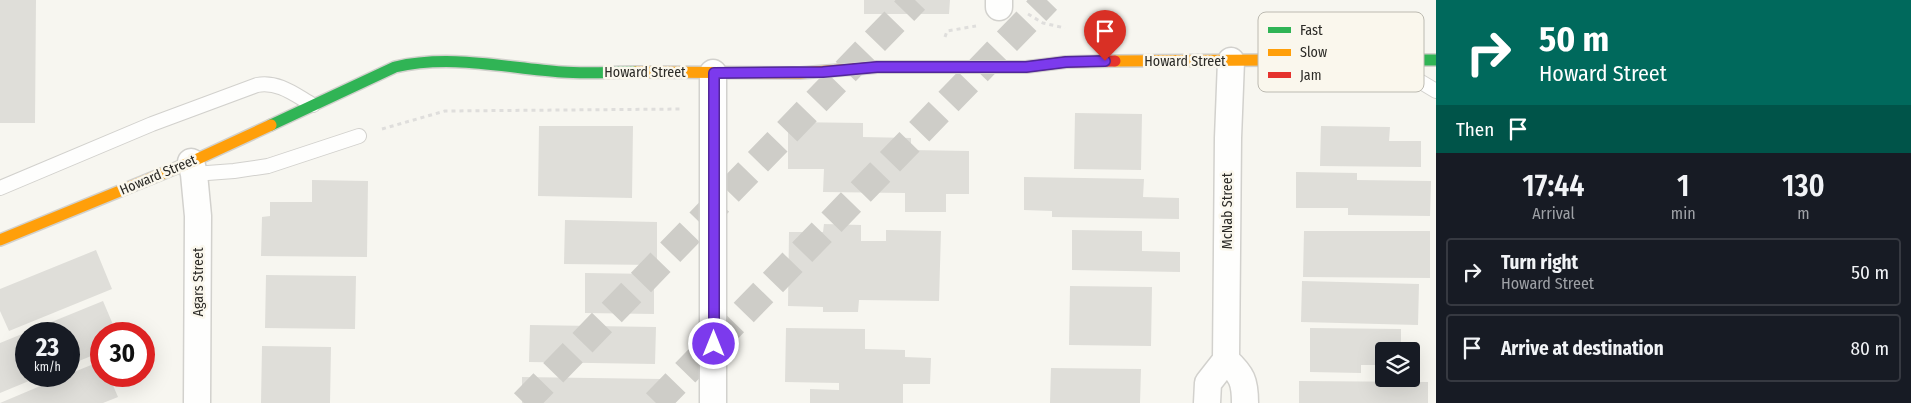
<!DOCTYPE html>
<html lang="en">
<head>
<meta charset="utf-8">
<style>
  :root { --surface:#171b24; --page:#20242c; --text:#f1f3f6; --muted:#9ea1a6; --line:#363941 }
  body { margin:0; font-family:"Fira Sans Condensed",sans-serif; background:var(--page); color:var(--text); height:100vh; display:flex; flex-direction:column; font-size:19px; white-space:nowrap }
  * { box-sizing:border-box; margin:0 }
  p { font-size:16px; color:var(--muted) }
  .icon { flex:none; width:28px; height:28px; fill:none; stroke:currentColor; stroke-width:2; stroke-linecap:round; stroke-linejoin:round }
  .map { position:relative; flex:1; overflow:hidden }
  .side { display:flex; flex-direction:column; background:var(--surface); width:475px }
  .side>* { flex:none }
  .hud { background:#00695c; color:#fff; overflow:hidden }
  .tools { position:absolute; left:1375px; top:342px; display:grid; gap:10px }
  .tools a { display:grid; place-items:center; width:45px; height:45px; border-radius:5px; background:var(--surface); box-shadow:0 5px 20px #0002; font-size:25px }
  .speed { position:absolute; left:15px; top:322px; display:flex; gap:10px; font-size:25px; font-weight:700; text-align:center }
  .speed>* { display:grid; place-content:center; width:65px; height:65px; border-radius:50%; background:var(--surface); box-shadow:0 5px 20px #0002; line-height:1 }
  .speed small { font-size:12px; font-weight:400 }
  .speed .limit { border:8px solid #d22; background:#fff; color:#111 }
  .pin { position:absolute; display:grid; place-items:center; width:42px; height:42px; color:#fff; margin:-51px -21px; border-radius:50% 50% 50% 0; rotate:-45deg; box-shadow:0 0 5px #0007 }
  .pin .icon { rotate:45deg }
  .me { position:absolute; width:55px; margin:-28px; rotate:0deg; stroke-linejoin:round; filter:drop-shadow(0 0 4px #0008) }
  .turn { display:flex; align-items:center; gap:18px; height:105px; padding:0 20px; font-size:22px }
  .turn .icon { width:65px; height:65px; stroke-width:2.5 }
  .turn b { display:block; font-size:35px; line-height:42px }
  .then { display:flex; align-items:center; height:48px; padding:0 20px; background:#0003; gap:10px; font-size:19px }
  .eta { display:flex; justify-content:space-evenly; align-items:center; height:85px; text-align:center }
  .eta b { font-size:30px; font-weight:600; line-height:35px }
  ul { padding:0; list-style:none }
  li { display:flex; align-items:center; gap:15px; height:68px; margin:0 10px 8px; padding:0 10px; border:2px solid var(--line); border-radius:5px }
  li div { flex:1 }
  li b { display:block; font-size:19px }
  li em { font-style:normal }
  main { display:flex; flex:1; min-height:0 }
  .map>svg:first-child { display:block }
  .building { fill:#dfded9 }
  .lines { fill:none; stroke-linecap:round; stroke-linejoin:round }
  .highway-tunnel { stroke:#cecdc8; stroke-width:28; stroke-dasharray:28 14; stroke-linecap:butt }
  .lane-casing { stroke:#d2d1cd; stroke-width:16 }
  .street-casing { stroke:#d2d1cd; stroke-width:29 }
  .fast-casing { stroke:#d2d1cd; stroke-width:14 }
  .slow-casing { stroke:#d2d1cd; stroke-width:14 }
  .jam-casing { stroke:#d2d1cd; stroke-width:14 }
  .path { stroke:#dfdedc; stroke-width:3; stroke-dasharray:4 4; stroke-linecap:butt }
  .lane { stroke:#fefefd; stroke-width:14 }
  .street { stroke:#fefefd; stroke-width:26 }
  .fast { stroke:#30b455; stroke-width:11 }
  .slow { stroke:#ff9f0a; stroke-width:11 }
  .jam { stroke:#e5322d; stroke-width:11 }
  .route-casing { stroke:#51269a; stroke-width:12 }
  .route { stroke:#7c3aed; stroke-width:9 }
  .labels { text-anchor:middle; dominant-baseline:central; stroke-width:5; stroke-linejoin:round; paint-order:stroke }
  .street-label { font-size:14px; fill:#2b2a26; stroke:#faf7ed }
  .key { fill:#faf7ed; stroke:#bcbab1; stroke-width:1 }
  .key-label { font-size:14px; fill:#2b2a26 }
</style>
</head>
<body>
<main>
<div class="map">
<svg width="1436" height="403" viewBox="0 0 1436 403">
  <rect width="100%" height="100%" fill="#f7f6f0"/>
  <!-- building -->
  <path class="building" d="M0,0H36L35,123H0Z
    M864,0H950L949,14H864Z
    M1075,113L1142,114L1141,170L1074,169Z
    M788,122L863,123V137L911,138V150L969,151V194H946V212H905V193L823,192L824,169H788Z
    M539,126H633L632,198L538,196Z
    M1321,126L1390,127L1389,141H1421V167L1320,166Z
    M1296,172L1357,173V180L1431,181L1430,216L1348,215V208H1296Z
    M1024,177L1144,179L1143,197L1179,198V219L1052,217V211L1024,210Z
    M312,180L368,181L367,257L261,256L262,217L270,216V202H312Z
    M565,220L657,222V265L564,264Z
    M824,224L861,225V241H886V230L941,231L939,301L859,300L858,312H823V307L788,306L789,232H823Z
    M1072,230L1142,231V251L1180,252V272L1072,270Z
    M1304,231H1430V278L1303,277Z
    M96,250L112,289L9,331L0,311V289Z
    M585,273L654,274V314L585,313Z
    M266,275L356,276L355,329L265,328Z
    M1302,281L1419,284L1418,325L1301,322Z
    M1070,286L1152,287L1151,346L1069,345Z
    M103,301L117,334H101V352L69,365V334H26V376H41L0,393V343Z
    M530,325L656,327L655,364L529,362Z
    M786,328L865,329V349L905,350V357L931,358L930,384H903V403H810V389L839,390V383L785,382Z
    M1310,328L1401,329V351H1384V365H1361V373L1310,372Z
    M262,346L331,347L330,403H261Z
    M101,361V376H109L118,397L103,403H0L64,376H69V374Z
    M1051,368L1141,369L1140,403H1050Z
    M522,377L661,379V403H522Z
    M1299,381L1428,382V403H1299Z"/>
  <g class="lines">
    <!-- highway-tunnel -->
    <path class="highway-tunnel" d="M524,403L915,0
      M656,403L1047,0"/>
    <defs>
      <path id="lane" d="M1396,62L1411,76L1436,91
        M194,174L234,171L268,166L359,136
        M0,188L152,124L257,85C279,81 295,95 313,105"/>
      <path id="street" d="M999,7V0
        M191,162L194,174L198,216L197,403
        M1226,360C1242,375 1245,381 1245,403
        M713,403V73
        M1207,403L1208,383L1226,360L1228,138L1231,61"/>
      <path id="fast" d="M1292,60H1436
        M271,125L395,67C451,54 506,68 562,72C586,74 611,72 635,72"/>
      <path id="slow" d="M1115,61L1292,60
        M635,72L800,73L854,69
        M0,240L191,162L271,125"/>
      <path id="jam" d="M854,69L877,67H1026L1066,62L1115,61"/>
    </defs>
    <!-- lane casing -->
    <use href="#lane" class="lane-casing"/>
    <!-- street casing -->
    <use href="#street" class="street-casing"/>
    <!-- fast casing -->
    <use href="#fast" class="fast-casing"/>
    <!-- slow casing -->
    <use href="#slow" class="slow-casing"/>
    <!-- jam casing -->
    <use href="#jam" class="jam-casing"/>
    <!-- path -->
    <path class="path" d="M1028,14L1043,23L1065,28
      M945,37L947,31L976,26
      M382,129L445,111L683,109"/>
    <!-- lane -->
    <use href="#lane" class="lane"/>
    <!-- street -->
    <use href="#street" class="street"/>
    <!-- fast -->
    <use href="#fast" class="fast"/>
    <!-- slow -->
    <use href="#slow" class="slow"/>
    <!-- jam -->
    <use href="#jam" class="jam"/>
  </g>
  <g class="lines">
    <defs>
      <path id="route" d="M714,344V73L823,72L877,67H1026L1066,62L1105,61"/>
    </defs>
    <!-- route casing -->
    <use href="#route" class="route-casing"/>
    <!-- route -->
    <use href="#route" class="route"/>
  </g>
  <g class="labels">
    <!-- street labels -->
    <g class="street-label">
      <text x="1185" y="61">Howard Street</text>
      <text x="645" y="72">Howard Street</text>
      <text transform="translate(158 175) rotate(-23)">Howard Street</text>
      <text transform="translate(1227 211) rotate(-90)">McNab Street</text>
      <text transform="translate(198 282) rotate(-90)">Agars Street</text>
    </g>
  </g>
  <!-- legend -->
  <rect x="1258" y="12" width="166" height="80" rx="8" class="key"/>
  <rect x="1268" y="27" width="23" height="6" fill="#30b455"/>
  <rect x="1268" y="49" width="23" height="7" fill="#ff9f0a"/>
  <rect x="1268" y="72" width="23" height="6" fill="#e5322d"/>
  <g class="key-label">
    <text x="1300" y="35">Fast</text>
    <text x="1300" y="57">Slow</text>
    <text x="1300" y="80">Jam</text>
  </g>
</svg>
<div class="tools">
<a><svg class="icon" aria-label="layers" viewBox="0 0 24 24"><path d="M12 4l9 5-9 5-9-5zM3 14l9 5 9-5"/></svg></a>
</div>
<div class="speed"><div>23<small>km/h</small></div><div class="limit">30</div></div>
<div class="pin" style="left:1105px;top:61px;background:#d93025"><svg class="icon" aria-label="arrive" viewBox="0 0 24 24"><path d="M6 21V4h12l-3 4 3 4H6"/></svg></div>
<svg class="me" style="left:714px;top:344px" viewBox="-20 -20 40 40"><circle r="17" fill="#7c3aed" stroke="#fff" stroke-width="3"/><path d="M0-11L8 9 0 5-8 9z" fill="#fff"/></svg>
</div>
<section class="side">
<div class="hud">
<div class="turn"><svg class="icon" aria-label="right" viewBox="0 0 24 24"><path d="M7 20v-9h11M14 6l5 5-5 5"/></svg><div><b>50 m</b>Howard Street</div></div>
<div class="then">Then<svg class="icon" aria-label="arrive" viewBox="0 0 24 24"><path d="M6 21V4h12l-3 4 3 4H6"/></svg></div>
</div>
<div class="eta">
<div><b>17:44</b><p>Arrival</p></div>
<div><b>1</b><p>min</p></div>
<div><b>130</b><p>m</p></div>
</div>
<ul>
<li><svg class="icon" aria-label="right" viewBox="0 0 24 24"><path d="M7 20v-9h11M14 6l5 5-5 5"/></svg><div><b>Turn right</b><p>Howard Street</p></div><em>50 m</em></li>
<li><svg class="icon" aria-label="arrive" viewBox="0 0 24 24"><path d="M6 21V4h12l-3 4 3 4H6"/></svg><div><b>Arrive at destination</b></div><em>80 m</em></li>
</ul>
</section>
</main>
</body>
</html>
